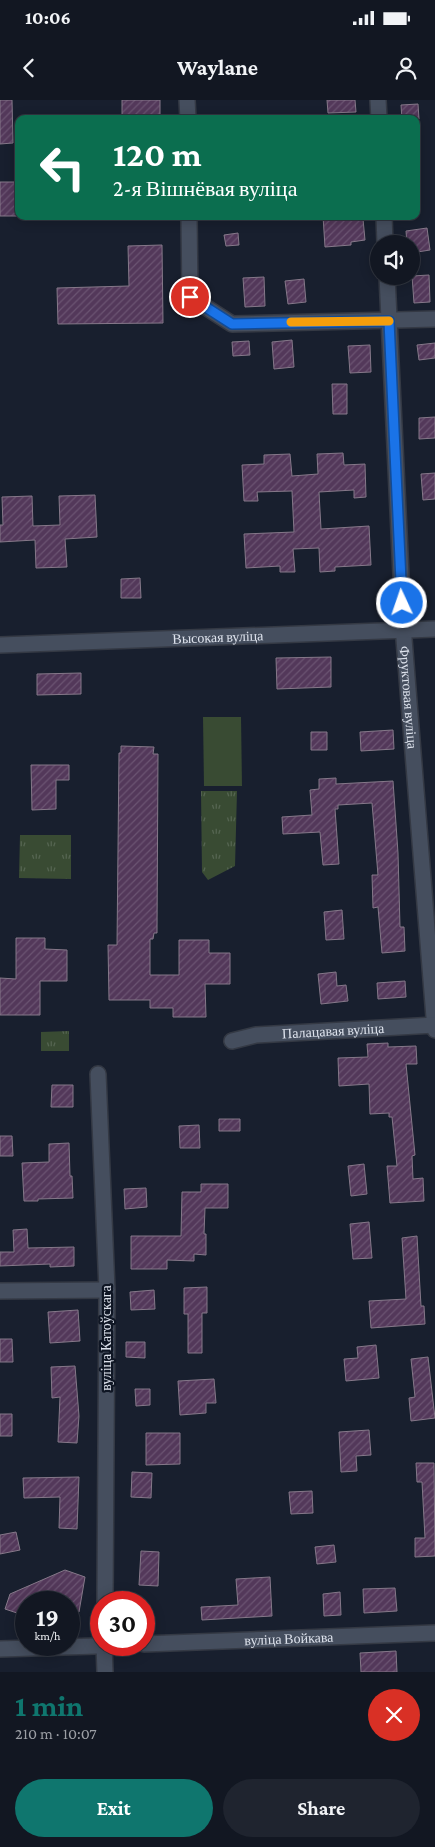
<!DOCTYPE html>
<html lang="en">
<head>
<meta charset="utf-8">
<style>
  :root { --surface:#121722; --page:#1f242f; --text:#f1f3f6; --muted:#9c9fa5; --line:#313640; --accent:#0f766e }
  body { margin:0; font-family:"Crimson Pro",serif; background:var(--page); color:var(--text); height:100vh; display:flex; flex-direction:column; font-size:19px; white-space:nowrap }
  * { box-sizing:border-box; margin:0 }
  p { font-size:16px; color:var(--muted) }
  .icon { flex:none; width:28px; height:28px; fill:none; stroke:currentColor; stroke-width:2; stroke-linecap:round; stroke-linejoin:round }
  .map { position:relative; height:1572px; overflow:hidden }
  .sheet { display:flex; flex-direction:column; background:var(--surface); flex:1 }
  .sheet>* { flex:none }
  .banner { position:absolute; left:15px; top:15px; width:405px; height:105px; border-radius:10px; box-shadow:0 2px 12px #0003,0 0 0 1px var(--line); background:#0b6e4f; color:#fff; overflow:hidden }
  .controls { position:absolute; left:370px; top:135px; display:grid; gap:10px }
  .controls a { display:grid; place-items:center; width:50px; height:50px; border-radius:50%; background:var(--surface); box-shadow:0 2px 12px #0003,0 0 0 1px var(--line); font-size:25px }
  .speed { position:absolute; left:15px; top:1491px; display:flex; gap:10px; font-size:25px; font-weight:700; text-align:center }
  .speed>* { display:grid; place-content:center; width:65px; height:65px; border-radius:50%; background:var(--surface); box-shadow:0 2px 12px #0003,0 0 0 1px var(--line); line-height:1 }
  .speed small { font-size:12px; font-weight:400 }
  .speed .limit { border:8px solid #d22; background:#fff; color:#111 }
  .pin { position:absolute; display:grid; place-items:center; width:42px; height:42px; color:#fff; margin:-21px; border:2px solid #fff; border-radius:50%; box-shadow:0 1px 5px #0007 }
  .me { position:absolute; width:55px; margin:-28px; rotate:357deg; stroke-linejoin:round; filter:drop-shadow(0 0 4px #0008) }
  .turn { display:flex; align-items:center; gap:18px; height:105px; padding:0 15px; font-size:22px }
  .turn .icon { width:65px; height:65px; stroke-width:2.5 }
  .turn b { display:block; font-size:35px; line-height:42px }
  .round { display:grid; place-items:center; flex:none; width:52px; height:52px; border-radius:26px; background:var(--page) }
  .headline { display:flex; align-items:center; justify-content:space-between; height:85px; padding:0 15px }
  h1 { font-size:30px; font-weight:700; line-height:38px; color:var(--accent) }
  .action { display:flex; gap:10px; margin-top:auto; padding:10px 15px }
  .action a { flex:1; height:58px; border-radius:30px; background:var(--accent); color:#fff; font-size:20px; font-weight:700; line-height:58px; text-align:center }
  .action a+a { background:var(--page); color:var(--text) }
  .status { display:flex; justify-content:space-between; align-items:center; height:35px; padding:0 25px; background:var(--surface); direction:ltr }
  .status svg { height:14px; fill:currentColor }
  header { display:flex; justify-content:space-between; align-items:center; height:65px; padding:0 15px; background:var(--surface); font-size:22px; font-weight:700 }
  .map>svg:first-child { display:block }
  .park { fill:url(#park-tufts) }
  .garden { fill:#394b33 }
  .building { fill:url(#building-hatch); stroke:#857889 }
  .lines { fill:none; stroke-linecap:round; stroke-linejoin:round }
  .street-casing { stroke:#343944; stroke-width:18 }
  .street { stroke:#454e5e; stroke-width:15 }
  .route-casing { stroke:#114b97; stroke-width:12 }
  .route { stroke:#1a73e8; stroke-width:9 }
  .slow { stroke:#f59e0b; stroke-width:9 }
  .labels { text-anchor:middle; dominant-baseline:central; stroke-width:4.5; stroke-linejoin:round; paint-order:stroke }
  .street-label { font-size:14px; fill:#dde2ec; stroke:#0f1624 }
</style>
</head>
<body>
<div class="status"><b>10:06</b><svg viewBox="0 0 49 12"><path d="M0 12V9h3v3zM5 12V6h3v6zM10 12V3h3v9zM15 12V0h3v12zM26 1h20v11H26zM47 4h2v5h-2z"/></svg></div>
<header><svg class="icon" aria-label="back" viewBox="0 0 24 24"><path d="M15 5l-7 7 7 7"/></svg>Waylane<svg class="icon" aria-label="person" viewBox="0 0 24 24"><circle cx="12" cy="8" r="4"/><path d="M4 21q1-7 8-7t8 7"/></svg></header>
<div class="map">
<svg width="435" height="1572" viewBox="0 0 435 1572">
  <defs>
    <pattern id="park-tufts" width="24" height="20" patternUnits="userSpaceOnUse" patternTransform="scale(1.25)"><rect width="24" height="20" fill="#394b33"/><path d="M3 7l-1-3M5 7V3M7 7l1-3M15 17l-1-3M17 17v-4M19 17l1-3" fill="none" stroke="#556551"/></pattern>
    <pattern id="building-hatch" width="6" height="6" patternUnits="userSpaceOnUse" patternTransform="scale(1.25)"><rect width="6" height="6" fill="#53385a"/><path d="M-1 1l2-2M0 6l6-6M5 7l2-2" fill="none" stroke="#6b5472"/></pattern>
  </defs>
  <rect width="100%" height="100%" fill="#181f2e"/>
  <!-- park -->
  <path class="park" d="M201,691H237L235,766L208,780L202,772Z
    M20,735H71V779L19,778Z
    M69,931V951H41V932Z"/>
  <!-- garden -->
  <path class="garden" d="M203,617H241L242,686H204Z"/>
  <!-- building -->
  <path class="building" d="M0,0H12L13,43L0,44Z
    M122,0H160V19H122Z
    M327,0H355L356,12L328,13Z
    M418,4L419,19H402L401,5Z
    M0,82H19V116H0Z
    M323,116H350V120L363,119L365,140L351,142V145L325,147Z
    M427,128L430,150L411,153V144H407L406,131Z
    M238,133L239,145L226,146L224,135Z
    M162,145L163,223L58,224L57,188L129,186L128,146Z
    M429,175L430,202L414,203L412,176Z
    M264,177L265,206L245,207L243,178Z
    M304,179L306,202L288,204L285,181Z
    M292,240L294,267L274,269L272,242Z
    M249,241L250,255L233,256L232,242Z
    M435,243V258L419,260L417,245Z
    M370,245L371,272L350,273L348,246Z
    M332,284H347V314H333Z
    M435,317V338L419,339V318Z
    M343,353L344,365L365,364L366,397L354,398V390L319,392L321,429L369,426L371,465L335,467V471L320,472L319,448L293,449L295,472H280V466L246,468L244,434L294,432L292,391L257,392L258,401H244L242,365L264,364V355L290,354L292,376L318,374L317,354Z
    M435,373V399L423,400L421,374Z
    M95,395L97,437L65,439L67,467L36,468L35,440L0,442V425H3L2,397L32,396L33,426L60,425L59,396Z
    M140,478L141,498H121V479Z
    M331,557V587L277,589L276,558Z
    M81,573V594L37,595V574Z
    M393,630L394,649L361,651L360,632Z
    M311,632H327V650H311Z
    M121,646L154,647L153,654H158L157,833H154L153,839H150V875H179V840H209V853H230V884H205L206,917H173V908H150V900H109L108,845H117L119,653H121Z
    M31,665H69V680H56V709L32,710Z
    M336,678V684L393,681L398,753L400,827H404L405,851L382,853L378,807L373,808L372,775H378L372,703L338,705V709H335L339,764L323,765L320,732L283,734L282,717L312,715L310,690L319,689V679Z
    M342,810L344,839L326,840L324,812Z
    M16,838H45V849L67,850V881H40V915H0V878L16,879Z
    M336,872L337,886L346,885L348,901L321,904L318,874Z
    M405,881L406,897L378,899L377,883Z
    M388,943V947L416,946L417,964H406L415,1055L412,1056L413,1079L423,1078L424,1101L390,1103L387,1066H397L392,1017H389V1013L370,1014L369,984L339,986L338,958L368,957L367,944Z
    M52,985H73V1007H51Z
    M219,1019H240V1031H219Z
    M199,1025L200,1048H180L179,1026Z
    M0,1036H12L13,1056H0Z
    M69,1043L70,1076H72L73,1098L38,1099V1101H24L22,1063L49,1062V1044Z
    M364,1064L367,1094L351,1096L348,1066Z
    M201,1084H228V1108H205L204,1134H206V1155L194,1154V1161L167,1160V1169H131V1136H181L182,1092H201Z
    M146,1088L147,1107L125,1109L124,1089Z
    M369,1122L372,1158L353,1159L350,1124Z
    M27,1129L28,1148L74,1147V1166L50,1167V1164L0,1166V1152H14L13,1130Z
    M417,1136L421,1206H424L425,1224L371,1228L369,1201L406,1199L402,1138Z
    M207,1187V1213H202V1253H188V1214H184V1188Z
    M154,1190L155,1209L131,1210L130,1192Z
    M78,1210L80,1241L50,1243L48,1212Z
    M0,1239H12L13,1262H0Z
    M126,1242H145V1258L126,1257Z
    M376,1245L379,1278L346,1281L344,1259L358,1258L357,1247Z
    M428,1257L435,1318L411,1321L409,1298L415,1297L411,1259Z
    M75,1266L79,1316L77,1343L58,1342L60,1297L52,1298L51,1267Z
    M214,1279L216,1303H206V1313L180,1315L178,1281Z
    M135,1289H150V1305L136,1306Z
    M0,1314H12V1336H0Z
    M369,1330L371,1355L356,1356L357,1371L341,1372L339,1332Z
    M146,1333H180V1364L146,1365Z
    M416,1363H434L435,1456L415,1457V1438H425L422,1382H417Z
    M132,1372L152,1373L151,1398L131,1397Z
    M79,1377L77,1429L59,1428L60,1397L24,1398L23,1378Z
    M312,1391L313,1413L291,1414L289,1392Z
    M16,1432L20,1450L0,1454V1435Z
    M334,1445L336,1462L317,1464L315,1447Z
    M141,1451L159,1452L158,1486L139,1485Z
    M65,1470L85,1477L79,1512L69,1509V1502H26V1516L5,1509L10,1494Z
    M270,1477L272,1516L202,1520L201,1507L238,1505L236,1479Z
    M395,1488L397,1511L364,1513L363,1489Z
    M340,1492L341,1515L324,1516L323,1494Z
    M396,1551L397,1572H361L360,1553Z"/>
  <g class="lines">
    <defs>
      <g id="street">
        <path d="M187,0L188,19"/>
        <path d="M378,0L379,19"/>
        <path d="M189,116L190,197L232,224L435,219"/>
        <path d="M384,116L385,144"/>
        <path id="s1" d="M387,176L404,539L435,930"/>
        <path id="s2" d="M0,545L435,529"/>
        <path id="s3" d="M232,941L256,935L435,925"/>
        <path d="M98,974L107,1190L105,1502"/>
        <path d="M0,1191L107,1190"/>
        <path id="s4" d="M144,1544L435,1533"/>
        <path d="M104,1545L105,1572"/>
        <path d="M0,1549L128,1545"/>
      </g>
    </defs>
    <!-- street casing -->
    <use href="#street" class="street-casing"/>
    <!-- street -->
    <use href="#street" class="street"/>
  </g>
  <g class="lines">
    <defs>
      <path id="route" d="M190,197L232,224L389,221L402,503"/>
    </defs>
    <!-- route casing -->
    <use href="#route" class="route-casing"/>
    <!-- route -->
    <use href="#route" class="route"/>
    <!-- slow -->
    <path class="slow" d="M291,222L389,221"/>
  </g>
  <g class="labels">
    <!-- street labels -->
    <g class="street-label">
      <text stroke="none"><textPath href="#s2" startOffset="218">Высокая вуліца</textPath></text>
      <text stroke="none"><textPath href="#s1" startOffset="422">Фруктовая вуліца</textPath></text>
      <text stroke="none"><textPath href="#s3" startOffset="102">Палацавая вуліца</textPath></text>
      <text transform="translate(106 1238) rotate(-90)">вуліца Катоўскага</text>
      <text stroke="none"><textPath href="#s4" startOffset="145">вуліца Войкава</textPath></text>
    </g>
  </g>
</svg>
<div class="controls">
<a><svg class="icon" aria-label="sound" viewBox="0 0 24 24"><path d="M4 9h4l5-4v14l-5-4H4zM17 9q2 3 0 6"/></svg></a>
</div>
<div class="speed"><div>19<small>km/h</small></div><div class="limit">30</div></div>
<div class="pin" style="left:190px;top:197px;background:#d93025"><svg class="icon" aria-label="arrive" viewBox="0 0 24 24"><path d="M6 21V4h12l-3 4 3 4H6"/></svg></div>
<svg class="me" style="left:402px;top:503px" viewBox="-20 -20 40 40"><circle r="17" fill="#1a73e8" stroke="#fff" stroke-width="3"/><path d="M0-11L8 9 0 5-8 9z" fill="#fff"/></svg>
<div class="banner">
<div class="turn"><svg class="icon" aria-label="left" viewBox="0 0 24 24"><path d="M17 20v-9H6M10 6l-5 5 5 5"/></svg><div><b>120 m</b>2-я Вішнёвая вуліца</div></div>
</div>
</div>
<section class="sheet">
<div class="headline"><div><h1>1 min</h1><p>210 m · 10:07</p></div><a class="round" style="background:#d93025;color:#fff"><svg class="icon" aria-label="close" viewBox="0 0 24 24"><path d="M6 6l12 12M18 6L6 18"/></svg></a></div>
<div class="action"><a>Exit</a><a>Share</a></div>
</section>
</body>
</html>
